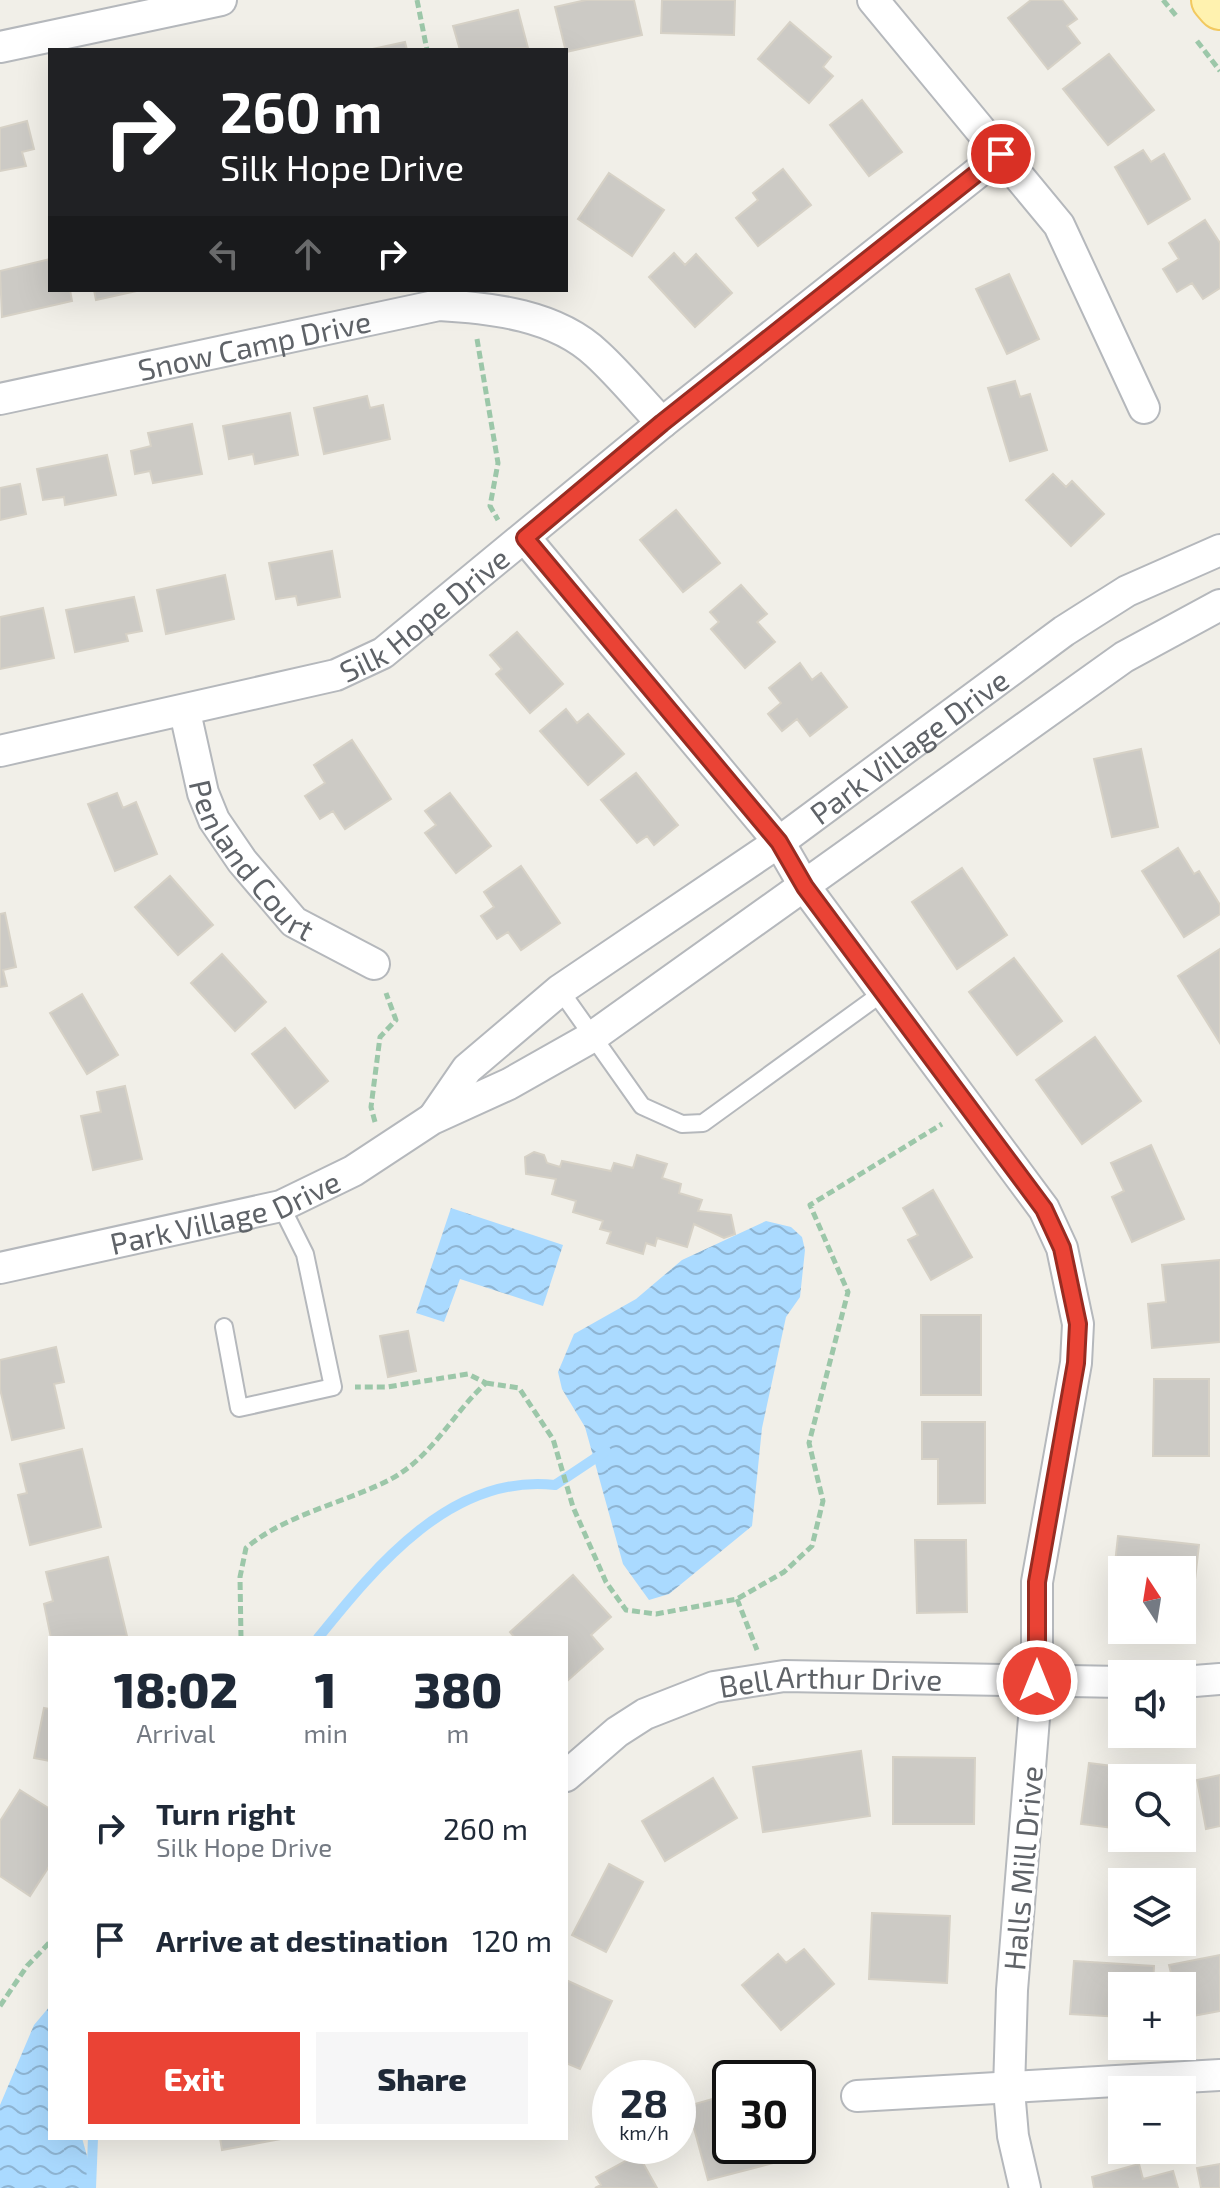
<!DOCTYPE html>
<html lang="en">
<head>
<meta charset="utf-8">
<style>
  :root { --surface:#fff; --page:#f6f6f7; --text:#1f2937; --muted:#747a83; --accent:#ea4335 }
  body { margin:0; font-family:"Exo 2",sans-serif; background:var(--page); color:var(--text); height:100vh; display:flex; flex-direction:column; font-size:30px; white-space:nowrap }
  * { box-sizing:border-box; margin:0 }
  p { font-size:26px; color:var(--muted) }
  .icon { flex:none; width:44px; height:44px; fill:none; stroke:currentColor; stroke-width:2; stroke-linecap:round; stroke-linejoin:round }
  .map { position:relative; flex:1; overflow:hidden }
  .sheet { position:absolute; left:48px; top:1636px; width:520px; height:504px; display:flex; flex-direction:column; background:var(--surface); border-radius:0px; box-shadow:0 8px 32px #0002 }
  .sheet>* { flex:none }
  .top-card { position:absolute; left:48px; top:48px; width:520px; height:244px; border-radius:0px; box-shadow:0 8px 32px #0002; background:#202124; color:#fff; overflow:hidden }
  .needle { width:52px; rotate:348deg }
  .buttons { position:absolute; left:1108px; top:1556px; display:grid; gap:16px }
  .buttons a { display:grid; place-items:center; width:88px; height:88px; border-radius:0px; background:var(--surface); box-shadow:0 8px 32px #0002; font-size:40px }
  .speed { position:absolute; left:592px; top:2060px; display:flex; gap:16px; font-size:40px; font-weight:700; text-align:center }
  .speed>* { display:grid; place-content:center; width:104px; height:104px; border-radius:50%; background:var(--surface); box-shadow:0 8px 32px #0002; line-height:1 }
  .speed small { font-size:20px; font-weight:400 }
  .speed .limit { border:4px solid #111; border-radius:12px; background:#fff; color:#111 }
  .pin { position:absolute; display:grid; place-items:center; width:68px; height:68px; color:#fff; margin:-34px; border:4px solid #fff; border-radius:50%; box-shadow:0 2px 8px #0007 }
  .me { position:absolute; width:88px; margin:-44px; rotate:0deg; stroke-linejoin:round; filter:drop-shadow(0 0 6px #0008) }
  .turn { display:flex; align-items:center; gap:28px; height:168px; padding:0 40px; font-size:36px }
  .turn .icon { width:104px; height:104px; stroke-width:2.5 }
  .turn b { display:block; font-size:56px; line-height:68px }
  .lanes { display:flex; align-items:center; height:76px; padding:0 40px; background:#0003; justify-content:center; gap:40px; direction:ltr }
  .lanes .off { opacity:.35 }
  .eta { display:flex; justify-content:space-evenly; align-items:center; height:136px; text-align:center }
  .eta b { font-size:48px; font-weight:800; line-height:56px }
  .primary-button { display:flex; gap:16px; margin-top:auto; padding:16px 40px }
  .primary-button a { flex:1; height:92px; border-radius:0px; background:var(--accent); color:#fff; font-size:32px; font-weight:800; line-height:92px; text-align:center }
  .primary-button a+a { background:var(--page); color:var(--text) }
  ul { padding:0; list-style:none }
  li { display:flex; align-items:center; gap:24px; height:112px; padding:0 40px }
  li div { flex:1 }
  li b { display:block; font-size:30px }
  li em { font-style:normal }
  .map>svg:first-child { display:block }
  .water { fill:url(#water-waves) }
  .lines { fill:none; stroke-linecap:round; stroke-linejoin:round }
  .stream { stroke:#aadaff; stroke-width:10 }
  .building { fill:#cccac5; stroke:#d6d1c6; stroke-width:2 }
  .lane-casing { stroke:#b5b8bc; stroke-width:20 }
  .street-casing { stroke:#b5b8bc; stroke-width:34 }
  .primary-casing { stroke:#f2c960; stroke-width:48 }
  .path { stroke:#9cc7a9; stroke-width:5; stroke-dasharray:8 4; stroke-linecap:butt }
  .lane { stroke:#fff; stroke-width:16 }
  .street { stroke:#fff; stroke-width:30 }
  .primary { stroke:#fff2af; stroke-width:44 }
  .route-casing { stroke:#982c22; stroke-width:20 }
  .route { stroke:#ea4335; stroke-width:14 }
  .labels { text-anchor:middle; dominant-baseline:central; stroke-width:7; stroke-linejoin:round; paint-order:stroke }
  .street-label { font-size:30px; fill:#5f6368; stroke:#fff }
</style>
</head>
<body>
<div class="map">
<svg width="1220" height="2188" viewBox="0 0 1220 2188">
  <defs>
    <pattern id="water-waves" width="16" height="10" patternUnits="userSpaceOnUse" patternTransform="scale(2)"><rect width="16" height="10" fill="#aadaff"/><path d="M0 5q4-4 8 0t8 0" fill="none" stroke="#8eb4d2"/></pattern>
  </defs>
  <rect width="100%" height="100%" fill="#f1efe8"/>
  <!-- water -->
  <path class="water" d="M451,1208L563,1245L543,1306L460,1279L444,1322L416,1313Z
    M766,1221L791,1227L802,1237L805,1250L800,1297L786,1317L762,1428L752,1526L669,1594L649,1600L623,1564L585,1427L562,1389L558,1372L574,1334L636,1299L682,1260Z
    M50,2006V2138H82L96,2188H0V2105L34,2025Z"/>
  <g class="lines">
    <!-- stream -->
    <path class="stream" d="M318,1638C376,1566 452,1473 555,1485L606,1451
      M91,2188L93,2138"/>
  </g>
  <!-- building -->
  <path class="building" d="M586,0H634L642,35L566,52L555,7Z
    M662,0H735L734,35L661,33Z
    M1031,0H1062L1077,19L1067,26L1080,43L1048,69L1008,18Z
    M518,10L528,48L460,50L453,26Z
    M790,22L831,57L823,67L833,76L809,103L758,59Z
    M405,42L407,50H368Z
    M1109,54L1154,110L1108,145L1063,89Z
    M862,100L902,152L869,176L830,125Z
    M27,121L34,149L22,152L26,166L0,171V128Z
    M1143,150L1151,162L1164,154L1190,199L1148,224L1115,167Z
    M783,169L811,205L758,246L736,218L758,200L753,193Z
    M609,173L664,210L632,256L578,219Z
    M1205,220L1220,243V288L1203,299L1192,283L1177,292L1163,269L1179,259L1169,243Z
    M674,253L685,265L696,254L732,293L695,327L649,277Z
    M50,259V290H70L72,301L2,317L0,271Z
    M1009,274L1039,339L1007,354L976,289Z
    M94,290H141L96,300Z
    M1015,381L1020,397L1030,394L1047,450L1010,461L988,388Z
    M367,396L370,408L383,405L390,439L324,454L314,408Z
    M290,413L298,455L255,464L253,454L229,459L223,426Z
    M192,424L202,474L153,483L150,471L135,474L131,451L151,446L148,433Z
    M107,455L116,495L65,505L64,497L43,500L37,469Z
    M1053,474L1066,487L1072,481L1104,514L1071,546L1026,500Z
    M20,484L26,514L0,520V488Z
    M676,510L720,563L683,592L640,540Z
    M332,551L340,597L298,605L296,596L276,599L269,563Z
    M225,575L234,619L166,634L157,590Z
    M741,585L767,614L757,622L775,642L745,668L711,629L719,622L710,612Z
    M134,597L142,631L126,634L128,641L75,652L66,610Z
    M43,608L54,658L0,669V617Z
    M517,632L563,684L530,713L496,674L502,669L490,655Z
    M800,663L812,680L821,673L847,707L810,736L797,719L782,731L768,714L781,703L769,688Z
    M566,709L577,723L588,714L624,754L588,785L540,731Z
    M352,740L391,799L345,829L333,811L320,819L305,796L325,783L314,765Z
    M1141,749L1158,827L1112,837L1094,759Z
    M636,773L678,825L654,845L647,836L637,843L601,800Z
    M117,793L123,808L136,802L157,854L115,871L88,804Z
    M450,793L491,846L456,873L425,833L436,825L425,811Z
    M1178,848L1194,874L1199,871L1220,905V914L1184,937L1142,871Z
    M521,866L560,923L521,950L508,932L497,939L481,916L494,907L484,892Z
    M962,868L1007,935L957,969L912,902Z
    M170,876L213,925L178,955L135,907Z
    M5,913L16,967L3,970L7,986L0,987V914Z
    M1220,949V1043L1178,976Z
    M222,954L266,1002L235,1031L191,983Z
    M1014,958L1062,1021L1017,1055L969,992Z
    M82,994L118,1055L87,1074L50,1013Z
    M285,1028L328,1081L295,1108L252,1054Z
    M1095,1037L1141,1101L1082,1144L1036,1080Z
    M125,1086L142,1159L93,1170L81,1116L101,1112L97,1092Z
    M1151,1145L1184,1219L1132,1242L1112,1197L1124,1191L1111,1163Z
    M534,1152L544,1155L547,1163L560,1167L562,1161L611,1171L614,1163L633,1168L637,1155L667,1164L662,1178L681,1184L679,1193L702,1200L698,1211L731,1215L735,1234L724,1238L694,1224L687,1247L657,1238L655,1246L646,1243L643,1254L607,1243L611,1232L600,1229L603,1221L573,1212L576,1201L552,1194L556,1179L526,1174L525,1157Z
    M933,1190L972,1257L931,1280L908,1240L918,1235L903,1208Z
    M1220,1260V1342L1152,1348L1148,1304L1166,1302L1162,1265Z
    M921,1315H981V1395H921Z
    M408,1331L416,1371L388,1377L380,1336Z
    M56,1347L64,1382L54,1384L64,1428L12,1440L0,1389V1360Z
    M1154,1379H1209V1456H1153Z
    M922,1422H985V1503L938,1504V1459H922Z
    M82,1449L101,1527L30,1545L18,1495L27,1493L20,1464Z
    M1118,1536L1199,1545L1192,1606L1182,1605V1570H1122V1611L1110,1609Z
    M915,1540H966L967,1612L917,1613Z
    M108,1557L127,1636L51,1638L44,1604L53,1601L46,1572Z
    M573,1575L611,1617L591,1635L603,1649L566,1682V1638H515L510,1632Z
    M44,1708L50,1709V1761L34,1758Z
    M861,1751L870,1816L763,1832L753,1767Z
    M893,1757L975,1758L974,1824H893Z
    M1089,1763L1167,1773V1778H1122V1829L1081,1824Z
    M1220,1775V1826L1206,1829L1197,1780Z
    M713,1778L737,1818L665,1861L642,1821Z
    M20,1790L50,1809V1865L30,1896L0,1876V1821Z
    M609,1864L643,1882L606,1952L572,1935Z
    M872,1913L950,1916L947,1983L869,1979Z
    M804,1949L834,1984L781,2030L742,1985L778,1954L786,1963Z
    M1220,1955V2011L1182,2018V1986H1174L1169,1965Z
    M1074,1961L1154,1966L1153,1986H1122V2017L1070,2014Z
    M566,1980L612,2001L580,2069L566,2063Z
    M730,2094V2146H768L773,2163L708,2180L688,2106Z
    M220,2138H286L222,2150Z
    M638,2154L657,2188H595L601,2185L596,2177Z
    M1139,2164L1143,2179L1173,2171L1178,2188H1094L1092,2177Z
    M1220,2164V2188H1201L1197,2168Z"/>
  <g class="lines">
    <defs>
      <path id="lane" d="M560,990L642,1106L682,1124L703,1123L885,991
        M224,1327L239,1408L333,1387L305,1254L281,1206"/>
      <g id="street">
        <path d="M873,0L1059,225L1144,408"/>
        <path d="M0,47L221,0"/>
        <path id="s1" d="M0,399L439,305C492,308 556,315 597,354C620,375 640,400 662,423"/>
        <path d="M525,538L779,842L805,887L1044,1209L1062,1248L1078,1324L1076,1363L1037,1582V1681L1012,1990L1009,2090L1013,2136L1025,2188"/>
        <path id="s2" d="M185,712L203,793L214,820L242,861L294,922L374,964"/>
        <path id="s3" d="M0,751L336,675L383,653L662,423L1001,154"/>
        <path id="s4" d="M434,1117L467,1069L560,990L779,842L1064,631L1127,591L1220,550"/>
        <path id="s5" d="M0,1268L281,1206L353,1171L432,1119L509,1084L592,1037L1124,657L1220,605"/>
        <path d="M1182,1682L1220,1679"/>
        <path id="s6" d="M566,1776L617,1732L645,1714L714,1687L784,1676L1122,1682"/>
        <path d="M857,2096L1220,2075"/>
      </g>
      <path id="primary" d="M1214,0L1220,7"/>
    </defs>
    <!-- lane casing -->
    <use href="#lane" class="lane-casing"/>
    <!-- street casing -->
    <use href="#street" class="street-casing"/>
    <!-- primary casing -->
    <use href="#primary" class="primary-casing"/>
    <!-- path -->
    <path class="path" d="M417,0L427,50
      M1163,0L1178,18
      M1197,41L1220,71
      M477,339L498,463L490,506L498,520
      M375,1122L371,1107L380,1037L396,1020L386,993
      M486,1383L519,1388L553,1439L573,1507L606,1582L626,1610L656,1614L737,1599L784,1572L812,1546L823,1501L809,1443L848,1292L810,1205L942,1124
      M737,1599L757,1650
      M241,1638L240,1577L246,1548C286,1514 345,1503 391,1479C432,1457 453,1413 486,1383L468,1374L387,1387H355
      M0,2006L27,1966L50,1942"/>
    <!-- lane -->
    <use href="#lane" class="lane"/>
    <!-- street -->
    <use href="#street" class="street"/>
    <!-- primary -->
    <use href="#primary" class="primary"/>
  </g>
  <g class="lines">
    <defs>
      <path id="route" d="M1001,154L662,423L525,538L779,842L805,887L1044,1209L1062,1248L1078,1324L1076,1363L1037,1582V1681"/>
    </defs>
    <!-- route casing -->
    <use href="#route" class="route-casing"/>
    <!-- route -->
    <use href="#route" class="route"/>
  </g>
  <g class="labels">
    <!-- street labels -->
    <g class="street-label">
      <text stroke="none"><textPath href="#s1" startOffset="260">Snow Camp Drive</textPath></text>
      <text stroke="none"><textPath href="#s3" startOffset="452">Silk Hope Drive</textPath></text>
      <text stroke="none"><textPath href="#s4" startOffset="606">Park Village Drive</textPath></text>
      <text stroke="none"><textPath href="#s2" startOffset="166">Penland Court</textPath></text>
      <text stroke="none"><textPath href="#s5" startOffset="232">Park Village Drive</textPath></text>
      <text stroke="none"><textPath href="#s6" startOffset="292">Bell Arthur Drive</textPath></text>
      <text transform="translate(1022 1868) rotate(-85)">Halls Mill Drive</text>
    </g>
  </g>
</svg>
<div class="buttons">
<a><svg class="needle" viewBox="-14 -14 28 28"><path d="M0-13l5 13h-10z" fill="#e53935"/><path d="M0 13l5-13h-10z" fill="#747a83"/></svg></a>
<a><svg class="icon" aria-label="sound" viewBox="0 0 24 24"><path d="M4 9h4l5-4v14l-5-4H4zM17 9q2 3 0 6"/></svg></a>
<a><svg class="icon" aria-label="search" viewBox="0 0 24 24"><circle cx="10" cy="10" r="6"/><path d="M15 15l6 6"/></svg></a>
<a><svg class="icon" aria-label="layers" viewBox="0 0 24 24"><path d="M12 4l9 5-9 5-9-5zM3 14l9 5 9-5"/></svg></a>
<a>+</a>
<a>−</a>
</div>
<div class="speed"><div>28<small>km/h</small></div><div class="limit">30</div></div>
<div class="pin" style="left:1001px;top:154px;background:#d93025"><svg class="icon" aria-label="arrive" viewBox="0 0 24 24"><path d="M6 21V4h12l-3 4 3 4H6"/></svg></div>
<svg class="me" style="left:1037px;top:1681px" viewBox="-20 -20 40 40"><circle r="17" fill="#ea4335" stroke="#fff" stroke-width="3"/><path d="M0-11L8 9 0 5-8 9z" fill="#fff"/></svg>
<div class="top-card">
<div class="turn"><svg class="icon" aria-label="right" viewBox="0 0 24 24"><path d="M7 20v-9h11M14 6l5 5-5 5"/></svg><div><b>260 m</b>Silk Hope Drive</div></div>
<div class="lanes"><svg class="icon off" aria-label="left" viewBox="0 0 24 24"><path d="M17 20v-9H6M10 6l-5 5 5 5"/></svg><svg class="icon off" aria-label="ahead" viewBox="0 0 24 24"><path d="M12 20V5M6 11l6-6 6 6"/></svg><svg class="icon" aria-label="right" viewBox="0 0 24 24"><path d="M7 20v-9h11M14 6l5 5-5 5"/></svg></div>
</div>
<section class="sheet">
<div class="eta">
<div><b>18:02</b><p>Arrival</p></div>
<div><b>1</b><p>min</p></div>
<div><b>380</b><p>m</p></div>
</div>
<ul>
<li><svg class="icon" aria-label="right" viewBox="0 0 24 24"><path d="M7 20v-9h11M14 6l5 5-5 5"/></svg><div><b>Turn right</b><p>Silk Hope Drive</p></div><em>260 m</em></li>
<li><svg class="icon" aria-label="arrive" viewBox="0 0 24 24"><path d="M6 21V4h12l-3 4 3 4H6"/></svg><div><b>Arrive at destination</b></div><em>120 m</em></li>
</ul>
<div class="primary-button"><a>Exit</a><a>Share</a></div>
</section>
</div>
</body>
</html>
